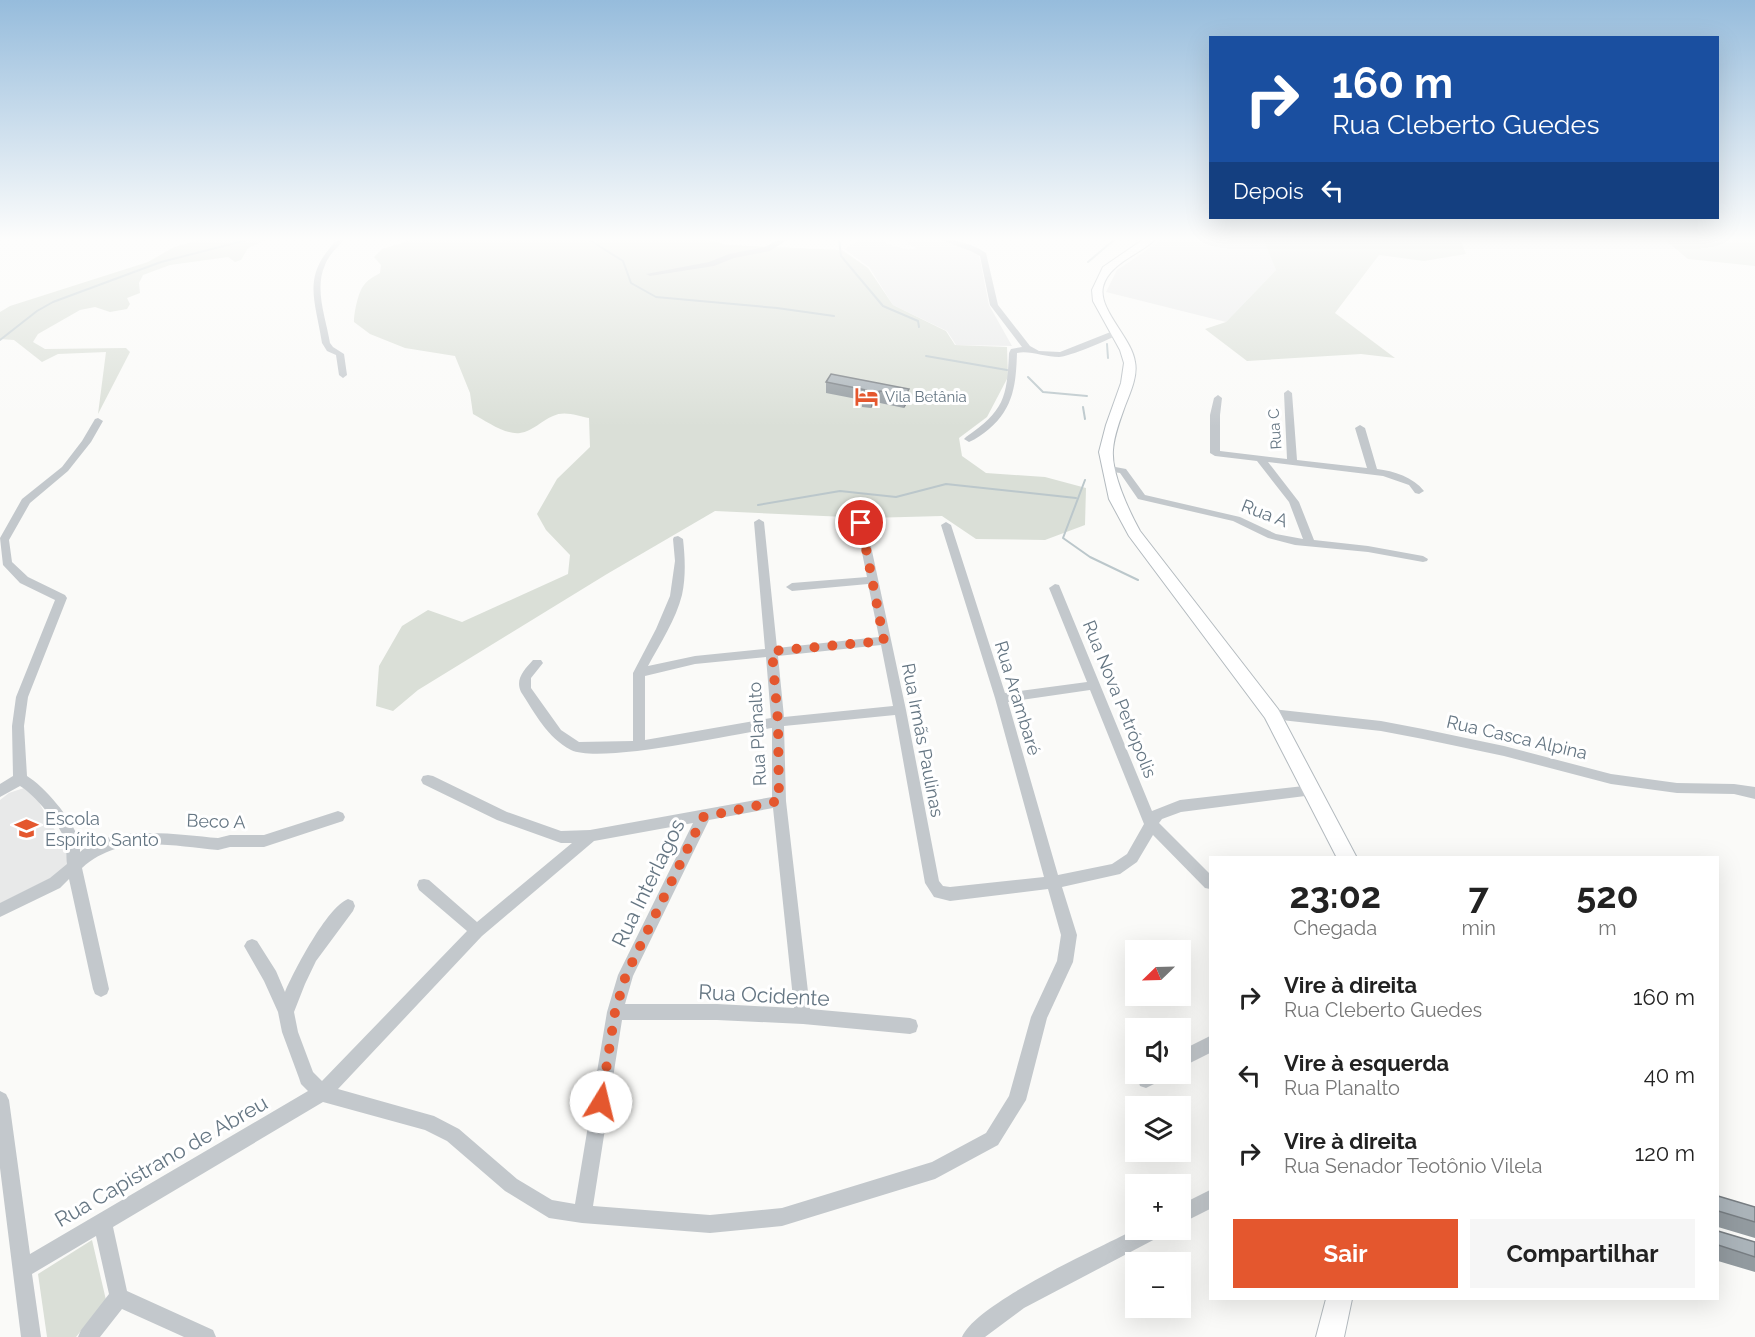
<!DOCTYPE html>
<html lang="pt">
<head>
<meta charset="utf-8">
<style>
  :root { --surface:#fff; --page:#f6f6f6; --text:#222; --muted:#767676; --accent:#e4572e }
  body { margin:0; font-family:Raleway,sans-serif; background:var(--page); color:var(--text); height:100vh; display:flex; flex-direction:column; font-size:22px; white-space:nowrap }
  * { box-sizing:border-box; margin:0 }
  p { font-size:20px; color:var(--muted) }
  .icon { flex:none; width:33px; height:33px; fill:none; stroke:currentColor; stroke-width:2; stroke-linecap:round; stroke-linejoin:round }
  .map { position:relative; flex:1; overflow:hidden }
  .drawer { position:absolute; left:1209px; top:856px; width:510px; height:444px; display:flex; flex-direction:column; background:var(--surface); border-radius:0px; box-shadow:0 6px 24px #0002 }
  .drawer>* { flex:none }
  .guide { position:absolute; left:1209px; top:36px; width:510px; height:183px; border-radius:0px; box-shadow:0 6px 24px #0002; background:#1a4fa0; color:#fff; overflow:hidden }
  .needle { width:39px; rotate:247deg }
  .tools { position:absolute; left:1125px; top:940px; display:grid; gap:12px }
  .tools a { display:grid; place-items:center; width:66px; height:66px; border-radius:0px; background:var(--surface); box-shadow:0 6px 24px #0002; font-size:30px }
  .pin { position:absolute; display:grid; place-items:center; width:51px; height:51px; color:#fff; margin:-26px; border:3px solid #fff; border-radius:50%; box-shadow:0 2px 6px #0007 }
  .me { position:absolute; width:66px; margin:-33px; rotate:9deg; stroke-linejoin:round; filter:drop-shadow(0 0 4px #0008) }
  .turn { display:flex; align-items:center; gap:21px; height:126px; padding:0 24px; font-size:27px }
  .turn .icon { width:78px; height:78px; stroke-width:2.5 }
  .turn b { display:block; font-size:42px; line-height:51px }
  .then { display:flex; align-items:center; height:57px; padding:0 24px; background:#0003; gap:12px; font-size:22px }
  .eta { display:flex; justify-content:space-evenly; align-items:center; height:102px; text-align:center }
  .eta b { font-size:36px; font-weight:700; line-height:42px }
  .action { display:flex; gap:12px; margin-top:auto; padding:12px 24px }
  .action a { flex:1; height:69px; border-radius:0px; background:var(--accent); color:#fff; font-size:24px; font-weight:700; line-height:69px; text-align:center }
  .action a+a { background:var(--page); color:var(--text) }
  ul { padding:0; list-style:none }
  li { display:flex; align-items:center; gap:18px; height:78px; padding:0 24px }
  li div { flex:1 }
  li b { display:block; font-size:22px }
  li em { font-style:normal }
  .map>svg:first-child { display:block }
  .built { fill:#e8e9e9 }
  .green { fill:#dadfd7 }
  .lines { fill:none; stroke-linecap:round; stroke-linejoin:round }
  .stream { stroke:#bbc7cb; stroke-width:2 }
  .secondary-casing { stroke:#b3babf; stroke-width:2 }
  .minor { fill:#c3c8cc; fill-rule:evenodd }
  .secondary { fill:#fff; fill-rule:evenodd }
  .wall { fill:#929a9f }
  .shaded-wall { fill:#777d82 }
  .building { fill:#aab3b9; stroke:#777d82; stroke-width:1.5 }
  .route { stroke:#e4572e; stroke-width:10; stroke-dasharray:0 18 }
  .labels { text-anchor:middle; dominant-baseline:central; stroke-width:6; stroke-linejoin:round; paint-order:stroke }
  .far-poi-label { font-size:15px; fill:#657683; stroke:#fff; text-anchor:start }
  .far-street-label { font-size:15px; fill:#657683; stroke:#fff }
  .street-label { font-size:18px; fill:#657683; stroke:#fff }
  .poi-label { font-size:18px; fill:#657683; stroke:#fff; text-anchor:start }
  .near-street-label { font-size:21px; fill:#657683; stroke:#fff }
</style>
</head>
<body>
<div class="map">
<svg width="1755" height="1337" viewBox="0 0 1755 1337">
  <rect width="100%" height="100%" fill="#fafaf8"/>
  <!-- built -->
  <path class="built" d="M861,239H873L908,250L917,248L907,244L910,242L903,239H934L973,250L979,255L989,305L1012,346L956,345L947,331L893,305L869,267L844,249Z
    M1159,239H1263L1276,270L1226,322L1106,292L1117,270L1157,243Z
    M24,788L37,799L70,857L66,873L0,907V800L9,793Z"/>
  <!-- green -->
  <path class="green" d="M202,239H269L248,248L241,260L235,262L228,257L170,265L143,275L139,283L140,293L127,298L130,304L127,309L110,312L95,307L80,310L38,334L33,342L45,349L126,348L130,352L98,414L106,352L58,354L42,362L14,340L0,339V312L10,306L148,262L174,247Z
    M415,239H705L728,245L842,250L868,268L893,305L946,331L955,345L1007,347L1008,377L987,417L959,438L962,456L986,473L1045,477L1086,488L1085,525L1045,540L976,539L942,516L868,518L715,511L607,574L418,690L393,711L376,706L379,666L402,626L428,610L462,622L568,574L570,555L546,530L537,514L557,479L590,447L589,418C578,416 564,410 553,416C541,421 533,431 520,433C505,435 486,421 473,414L470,393L455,356L405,348L370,334L354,322C354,313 358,292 364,285C367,280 375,276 380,273L381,265L374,257L382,249Z
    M1263,239H1460L1466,254L1424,261L1379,255L1335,313L1395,358L1361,354L1247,361L1205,329L1226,322L1276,270Z
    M1664,239H1755V266L1688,259Z
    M92,1240L106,1300L76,1337H47L38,1274Z"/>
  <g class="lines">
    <!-- stream -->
    <path class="stream" d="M588,239L623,261L631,283L656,297L777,308L834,316
      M839,239L841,256L883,306L918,321L919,327
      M1088,262L1115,239
      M0,340L37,311L53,302L161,262L251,239
      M1107,344L1108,358
      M926,356L1007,370
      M1028,377L1043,392L1087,396
      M1083,407L1085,419
      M1085,480L1063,538L1090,557L1138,580
      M758,505L840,491L896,497L946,484L1076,498"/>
    <defs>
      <path id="secondary" d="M1144,239H1156C1139,255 1109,263 1103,287C1098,310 1132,338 1135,362C1138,376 1130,393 1125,406C1120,420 1114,435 1113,450C1111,473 1129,511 1140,531L1278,709L1357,858H1337L1265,718L1129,536L1109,499L1099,452L1106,425L1121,383L1124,363L1120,350L1093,301L1092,290L1103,267Z
        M1326,1299H1352L1344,1337H1316Z"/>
    </defs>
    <!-- secondary casing -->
    <use href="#secondary" class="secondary-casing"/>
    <!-- minor -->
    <path class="minor" d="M338,239H345C338,247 329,254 325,265C314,289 326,318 330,343L333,347L344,354L347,375L343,378L339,375L336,355L327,351L322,343C315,298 301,276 338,239Z
      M779,239H788L770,251L734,258L714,266L650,276L646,274L709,262L729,254L765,247Z
      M939,239C955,239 973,244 986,253L998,305L1030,346L1039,351L1060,352L1113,331L1120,333C1112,339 1068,357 1059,357C1045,357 1029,350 1017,353C1016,383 1014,408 989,429C983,434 976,439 969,442L964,439L966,437C1004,411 1007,398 1009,353L1011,349L1022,347L990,305L980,256L973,252Z
      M1288,390L1292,393L1297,460L1367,468L1355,428L1360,425L1365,428L1377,469C1394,471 1413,477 1424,491L1419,494L1415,493L1409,485L1383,476L1268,462L1299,502L1314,540L1368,546L1423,556L1428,559L1427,561L1423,562L1368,552L1295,545L1268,538L1233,521L1138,499L1120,473L1107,471L1105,469L1110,466L1126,469L1145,495L1240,517L1276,534L1303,539L1289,502L1257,461L1215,456L1210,453V415L1214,398L1218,395L1222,398L1220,415V451L1287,459L1284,393Z
      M98,418L103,421L91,442L68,471L30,503L9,540L12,562L28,577L65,595L67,598L28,697L24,726L27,776C44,786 72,819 78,838C80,842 80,848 80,852C113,823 178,835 218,838L230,835H264L338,811L343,813L345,817L343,821L264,847H230L218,850C170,846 121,833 82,868L109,989L107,994L101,997L95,994L93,989L69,879L60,888L0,917V903L50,878L67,864C66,857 67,847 65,840C60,825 34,794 20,786L0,797V784L13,776L12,726L16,697L55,600L20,583L3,565L0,538L22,499L62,467L82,441L95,419Z
      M759,519L764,522L777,648L879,637L868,584L792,591L786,587L792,583L867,577L856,523L861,520L866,523L906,710L939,881L943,886L950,887L1044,877L995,698L941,525L946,522L951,525L1005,693L1087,682L1049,588L1055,584L1059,585L1152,811L1180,800L1313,785L1318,786L1320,790L1318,794L1313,795L1181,812L1162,819L1159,823L1210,874V889L1205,888L1153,835L1137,862L1120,874L1062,887L1077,935L1073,962L1047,1018L1026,1100L998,1145L935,1179L782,1226L710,1233L582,1223L549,1218L505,1191L447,1141L425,1130L323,1102L113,1227L127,1291L213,1330L216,1337H184L122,1309L100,1337H78L81,1330L109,1294L96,1236L32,1274L41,1337H21L0,1168V1091L6,1094L9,1100L30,1254L308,1091L301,1084L299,1078L282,1032L278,1012L264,981L244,946L247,941L252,939L257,941L276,971L285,992C294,971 327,907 348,899L353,901L355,906L353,911L316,961L305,984L294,1012L298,1032L313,1072L322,1081L467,931L419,890L417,885L419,880L424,879L429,880L477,922L572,843H561L497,820L423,784L421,780L423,776L428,775L433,776L507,812L561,831L590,830L772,797V728C735,734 600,764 571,750C547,737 536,715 521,692C515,679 524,670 533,660H541L543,663L531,678V688L561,730L579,742L633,741V673L656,629L670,596L675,561L673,539L674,537L678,536L683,539C685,557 686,576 682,595C676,619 660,644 648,666L695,656L765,649L754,522ZM881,645L893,706L784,717L778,656ZM766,657L771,718L645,740V676L695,664ZM1090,690L1144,824L1127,854L1112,864L1058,875L1008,702ZM895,715L925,883L934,897L950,901L1048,889L1061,935L1057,961L1031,1017L1009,1096L986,1133L932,1162L782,1208L710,1215L593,1206L622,1020H717L803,1024L910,1034L916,1032L918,1026L916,1020L910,1018L810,1009L786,801L784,726ZM773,808L794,1008L717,1004H625L633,976L709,820ZM693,823L618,975L607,1012L575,1204L552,1200L517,1179L459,1129L434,1116L338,1089L482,936L594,841Z
      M1272,709L1381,721L1423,729L1504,746L1611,774L1677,783L1734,784L1755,787V799L1734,794L1677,793L1611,784L1504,756L1423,739L1381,731L1272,719L1268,717L1266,714L1268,711Z
      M1210,1036V1053L1180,1068V1051Z
      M1140,1074H1164L1162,1080L1146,1088L1140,1086L1138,1080Z
      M1210,1190V1209L1180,1224V1205Z
      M1136,1229L1161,1230L1159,1237L1024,1308L985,1337H962C976,1303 1099,1248 1136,1229Z"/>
    <!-- secondary -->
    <use href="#secondary" class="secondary"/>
  </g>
  <!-- wall -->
  <path class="wall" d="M826,382L909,389V401L904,408L880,403L874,404L871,408L862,407V400L826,393Z
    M1718,1196L1755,1207V1238L1718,1227Z
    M1718,1231L1755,1242V1272L1718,1261Z"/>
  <!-- shaded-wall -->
  <path class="shaded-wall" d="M909,389V401L904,408L905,396Z
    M880,391V403L874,404L871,408V397L874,393Z"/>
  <!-- building -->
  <path class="building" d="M831,374L909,389L905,396L880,391L874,393L871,397L862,395L866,390L826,382Z
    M1718,1196L1755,1207V1222L1718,1211Z
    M1718,1231L1755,1242V1257L1718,1245Z"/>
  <!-- sky -->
  <linearGradient id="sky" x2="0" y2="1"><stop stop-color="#96bcdc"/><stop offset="0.56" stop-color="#fdfdfc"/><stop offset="1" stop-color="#fdfdfc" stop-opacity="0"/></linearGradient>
  <rect width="1755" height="427" fill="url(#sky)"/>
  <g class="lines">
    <!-- route -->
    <path class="route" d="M601,1102L615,1012L626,975L703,817L779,801L778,722L772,651L884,641L861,523"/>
  </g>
  <!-- icons -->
  <defs>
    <symbol id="hotel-bare" viewBox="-9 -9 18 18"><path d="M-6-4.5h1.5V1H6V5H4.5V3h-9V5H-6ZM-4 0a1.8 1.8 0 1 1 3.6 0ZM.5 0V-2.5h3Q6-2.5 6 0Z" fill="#e4572e" stroke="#fff" stroke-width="2.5" paint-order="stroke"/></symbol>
    <symbol id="school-bare" viewBox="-9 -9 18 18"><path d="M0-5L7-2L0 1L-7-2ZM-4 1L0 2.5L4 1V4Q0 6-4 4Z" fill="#e4572e" stroke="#fff" stroke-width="2.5" paint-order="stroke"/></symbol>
  </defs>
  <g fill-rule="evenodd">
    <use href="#hotel-bare" x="850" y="380" width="33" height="33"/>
    <use href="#school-bare" x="10" y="812" width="33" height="33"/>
  </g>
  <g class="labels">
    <!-- far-poi labels -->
    <g class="far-poi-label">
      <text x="885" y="397">Vila Betânia</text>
    </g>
    <!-- far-street labels -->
    <g class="far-street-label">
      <text transform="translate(1275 429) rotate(-94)">Rua C</text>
    </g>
    <!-- street labels -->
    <g class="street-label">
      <text transform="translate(1265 513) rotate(21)">Rua A</text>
      <text transform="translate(1018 698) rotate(73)">Rua Arambaré</text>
      <text transform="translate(1120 699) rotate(68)">Rua Nova Petrópolis</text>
      <text transform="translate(757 734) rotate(-93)">Rua Planalto</text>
      <text transform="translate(1517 737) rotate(13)">Rua Casca Alpina</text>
      <text transform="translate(923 740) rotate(79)">Rua Irmãs Paulinas</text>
      <text transform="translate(216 821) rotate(2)">Beco A</text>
    </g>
    <!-- poi labels -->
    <g class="poi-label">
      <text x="45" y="818">Escola<tspan x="45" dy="21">Espírito Santo</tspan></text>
    </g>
    <!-- near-street labels -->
    <g class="near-street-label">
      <text transform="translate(648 883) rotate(-64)">Rua Interlagos</text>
      <text transform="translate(764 995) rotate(3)">Rua Ocidente</text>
      <text transform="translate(161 1161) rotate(-30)">Rua Capistrano de Abreu</text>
    </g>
  </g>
</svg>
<div class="tools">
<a><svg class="needle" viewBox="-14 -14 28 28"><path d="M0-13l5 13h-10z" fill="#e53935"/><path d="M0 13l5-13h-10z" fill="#767676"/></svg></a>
<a><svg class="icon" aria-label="sound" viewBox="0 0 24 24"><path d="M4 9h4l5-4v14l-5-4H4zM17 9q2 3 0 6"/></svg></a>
<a><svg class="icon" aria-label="layers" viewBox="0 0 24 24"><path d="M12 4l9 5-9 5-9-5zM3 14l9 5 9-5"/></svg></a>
<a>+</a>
<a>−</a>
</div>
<div class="pin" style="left:861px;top:523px;background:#d93025"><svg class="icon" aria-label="arrive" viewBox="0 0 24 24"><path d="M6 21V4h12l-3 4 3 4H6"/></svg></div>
<svg class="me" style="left:601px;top:1102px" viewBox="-20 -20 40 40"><circle r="19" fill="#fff"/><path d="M0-13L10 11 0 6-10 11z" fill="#e4572e"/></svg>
<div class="guide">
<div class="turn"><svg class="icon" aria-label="right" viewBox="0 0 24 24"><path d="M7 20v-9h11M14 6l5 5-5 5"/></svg><div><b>160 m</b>Rua Cleberto Guedes</div></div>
<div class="then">Depois<svg class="icon" aria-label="left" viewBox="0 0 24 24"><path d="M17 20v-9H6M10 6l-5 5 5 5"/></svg></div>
</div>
<section class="drawer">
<div class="eta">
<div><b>23:02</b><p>Chegada</p></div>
<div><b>7</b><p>min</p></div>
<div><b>520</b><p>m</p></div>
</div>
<ul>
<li><svg class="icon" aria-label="right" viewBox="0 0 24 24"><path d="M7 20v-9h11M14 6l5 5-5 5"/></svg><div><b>Vire à direita</b><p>Rua Cleberto Guedes</p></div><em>160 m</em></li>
<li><svg class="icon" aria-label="left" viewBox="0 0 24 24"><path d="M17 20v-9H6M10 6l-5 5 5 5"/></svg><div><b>Vire à esquerda</b><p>Rua Planalto</p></div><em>40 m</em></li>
<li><svg class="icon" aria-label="right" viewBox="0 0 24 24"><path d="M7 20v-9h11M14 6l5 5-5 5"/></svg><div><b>Vire à direita</b><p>Rua Senador Teotônio Vilela</p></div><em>120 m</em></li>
</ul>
<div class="action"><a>Sair</a><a>Compartilhar</a></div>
</section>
</div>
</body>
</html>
